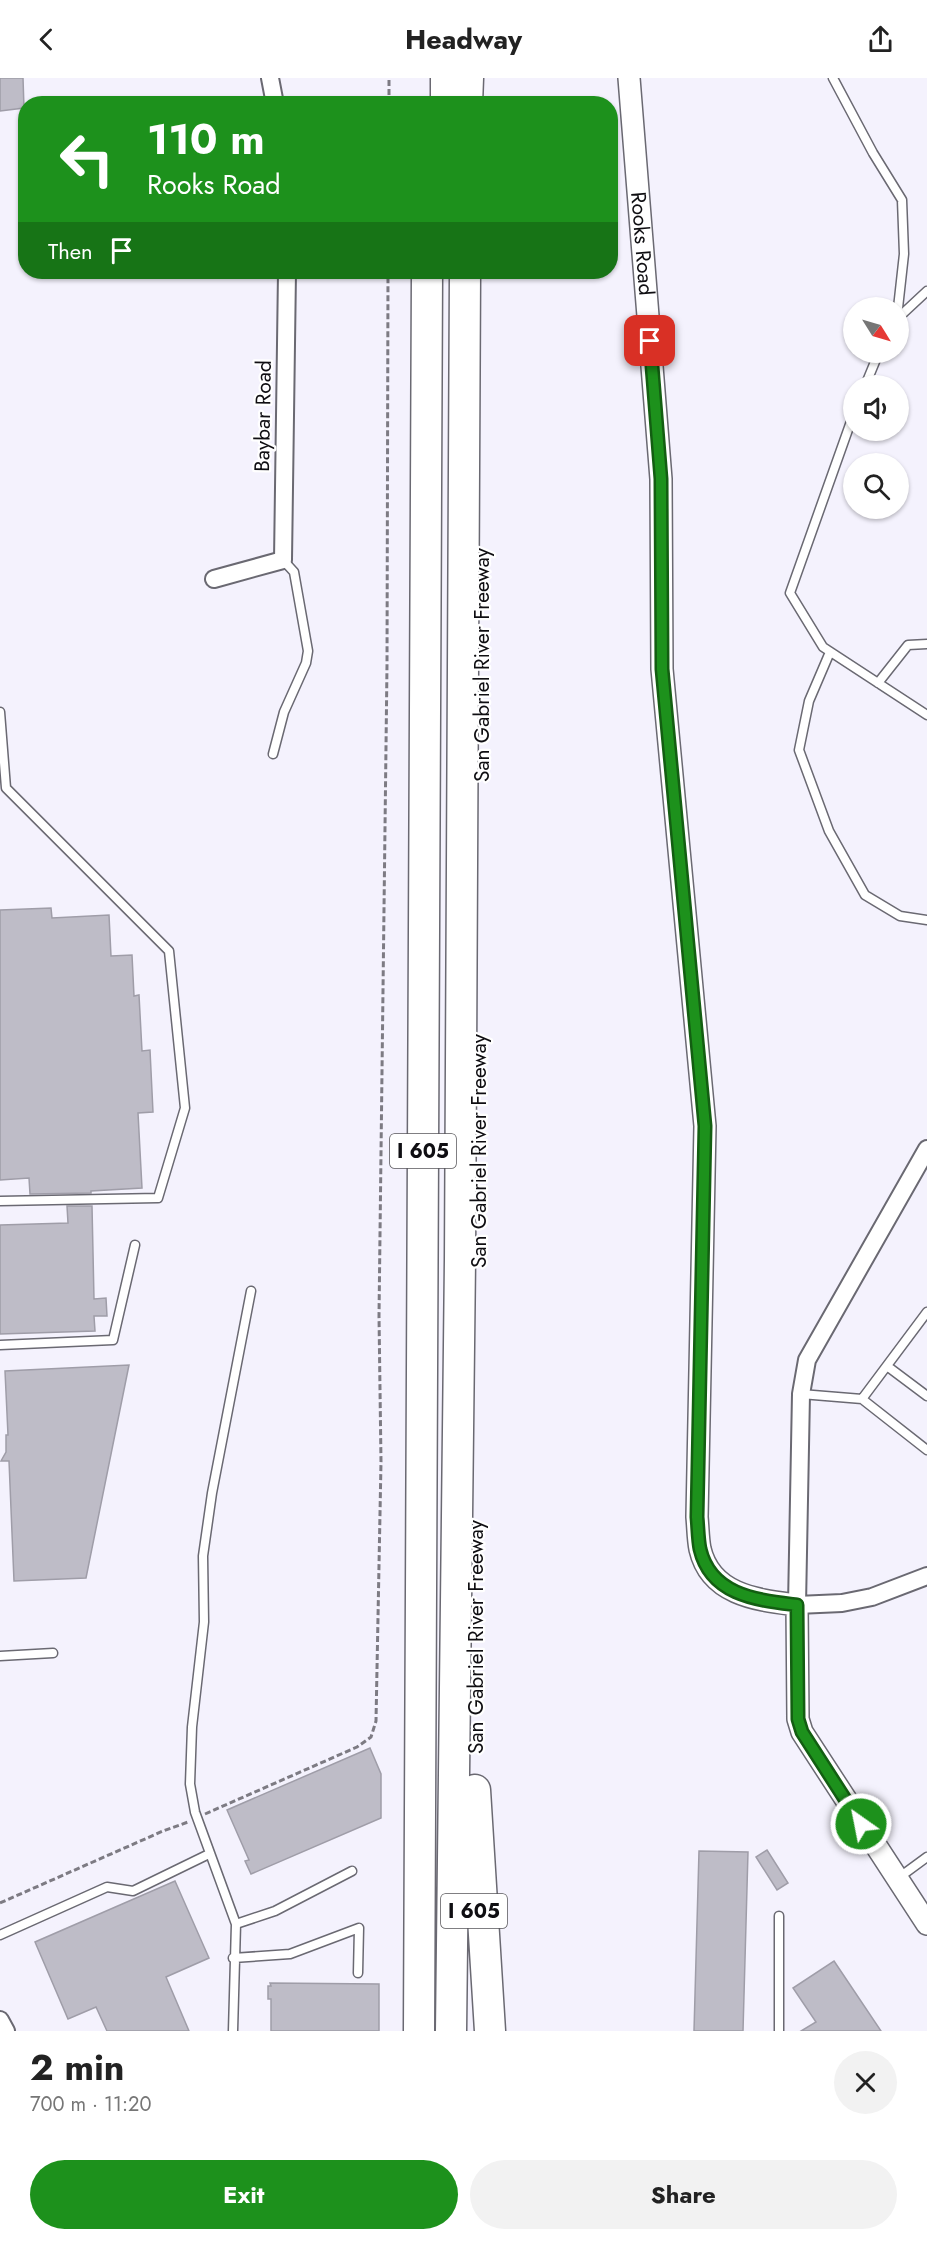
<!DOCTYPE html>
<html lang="en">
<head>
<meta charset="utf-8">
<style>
  :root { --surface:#fff; --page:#f2f2f2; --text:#222; --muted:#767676; --accent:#1d911c }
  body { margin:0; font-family:Jost,sans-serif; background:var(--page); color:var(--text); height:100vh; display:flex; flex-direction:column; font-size:22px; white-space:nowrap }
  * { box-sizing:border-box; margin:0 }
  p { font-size:20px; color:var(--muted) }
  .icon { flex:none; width:33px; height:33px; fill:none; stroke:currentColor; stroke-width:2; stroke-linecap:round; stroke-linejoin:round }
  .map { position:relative; height:1953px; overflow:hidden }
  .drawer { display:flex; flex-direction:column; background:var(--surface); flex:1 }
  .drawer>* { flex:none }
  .banner { position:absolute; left:18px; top:18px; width:600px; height:183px; border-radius:24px; box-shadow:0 2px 4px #0004; background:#1d911c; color:#fff; overflow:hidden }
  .needle { width:39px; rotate:127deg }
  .buttons { position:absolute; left:843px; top:219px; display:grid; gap:12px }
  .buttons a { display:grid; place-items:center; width:66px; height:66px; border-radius:50%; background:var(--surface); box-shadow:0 2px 4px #0004; font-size:30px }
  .pin { position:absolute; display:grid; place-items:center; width:51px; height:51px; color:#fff; margin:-26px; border-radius:12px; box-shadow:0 3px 9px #0006 }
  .me { position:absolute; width:66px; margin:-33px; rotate:327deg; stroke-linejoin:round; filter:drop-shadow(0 0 4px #0008) }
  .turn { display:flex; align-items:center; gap:21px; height:126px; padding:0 30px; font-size:27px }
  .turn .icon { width:78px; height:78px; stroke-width:2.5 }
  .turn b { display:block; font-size:42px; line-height:51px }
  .then { display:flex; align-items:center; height:57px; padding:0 30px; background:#0003; gap:12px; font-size:22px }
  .round { display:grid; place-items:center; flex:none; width:63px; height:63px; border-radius:32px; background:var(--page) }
  .summary { display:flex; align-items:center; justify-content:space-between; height:102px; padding:0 30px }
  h1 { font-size:36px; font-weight:700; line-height:45px }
  .button { display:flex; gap:12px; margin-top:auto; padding:12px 30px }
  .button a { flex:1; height:69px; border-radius:36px; background:var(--accent); color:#fff; font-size:24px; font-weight:700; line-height:69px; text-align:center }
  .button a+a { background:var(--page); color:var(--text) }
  header { display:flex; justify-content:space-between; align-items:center; height:78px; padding:0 30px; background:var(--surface); font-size:27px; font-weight:700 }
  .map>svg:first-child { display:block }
  .building { fill:#bebcc7; stroke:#9f9da8; stroke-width:1.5 }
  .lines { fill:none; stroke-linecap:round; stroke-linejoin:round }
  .service-casing { stroke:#6a6972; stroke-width:11 }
  .minor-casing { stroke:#6a6972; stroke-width:20 }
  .tertiary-casing { stroke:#6a6972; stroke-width:24 }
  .motorway-casing { stroke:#6a6972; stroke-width:33 }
  .path { stroke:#7d7b83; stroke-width:3; stroke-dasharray:6 3; stroke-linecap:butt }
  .service { stroke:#fff; stroke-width:8 }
  .minor { stroke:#fff; stroke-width:16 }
  .tertiary { stroke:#fff; stroke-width:21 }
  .motorway { stroke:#fff; stroke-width:30 }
  .route-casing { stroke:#135e12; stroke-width:15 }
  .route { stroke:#1d911c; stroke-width:10 }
  .labels { text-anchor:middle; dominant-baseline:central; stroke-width:4.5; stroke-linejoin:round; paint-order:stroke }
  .shield { fill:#fff; stroke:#575659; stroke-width:1.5 }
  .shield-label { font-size:20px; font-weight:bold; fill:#0f0e12 }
  .street-label { font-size:21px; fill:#0f0e12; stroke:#fff }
</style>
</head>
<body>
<header><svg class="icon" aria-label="back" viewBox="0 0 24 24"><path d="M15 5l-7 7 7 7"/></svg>Headway<svg class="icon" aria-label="share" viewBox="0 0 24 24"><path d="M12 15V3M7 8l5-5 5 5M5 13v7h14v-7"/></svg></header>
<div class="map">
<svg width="927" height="1953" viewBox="0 0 927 1953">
  <rect width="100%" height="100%" fill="#f4f2fd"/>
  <!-- building -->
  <path class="building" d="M0,0H23L24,30L0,33Z
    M51,830L52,840L109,837L111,878L132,877L134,918L139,917L142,973L150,972L153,1034L138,1035L142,1110L91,1113V1115L30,1116L29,1100L0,1102V832Z
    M67,1128H92L94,1221L106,1220L107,1238H94L95,1253L0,1256V1147L68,1145Z
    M129,1287L86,1500L14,1503L9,1383H1L6,1374V1357H8L5,1293Z
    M370,1670L381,1696V1740L251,1796L245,1783L249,1782L227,1732Z
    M767,1772L788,1805L777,1812L756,1779Z
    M699,1773L748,1774L743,1953H694Z
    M175,1803L209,1880L166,1899L189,1953H107L96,1929L68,1941L35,1864Z
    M834,1883L881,1953H801L816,1944L793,1910Z
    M270,1905L379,1906V1953H271V1921H268V1908H271Z"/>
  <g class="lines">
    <defs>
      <path id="service" d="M833,0L873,75L902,122L904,176L898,230
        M898,240L927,213
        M865,308L879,274
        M854,335L790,515L823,569L927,637
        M830,574L809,623L799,672L829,753L865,817L900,838L927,842
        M878,605L908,567L927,566
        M0,634L6,710L169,873L185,1030L158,1120L0,1123
        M273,676L284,634L306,585L308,573L294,494L283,482
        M0,1267L113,1262L135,1167
        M887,1288L927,1318
        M801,1316L862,1321L927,1372
        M862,1321L927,1234
        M0,1578L53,1575
        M897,1801L927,1779
        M779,1838V1953
        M236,1846L275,1833L352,1793
        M0,1857L107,1809L133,1813L209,1776
        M233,1880L290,1876L359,1850L358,1895
        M233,1953L236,1846L195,1734L190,1706L192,1649L204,1544L203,1478L212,1415L251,1213"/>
      <path id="minor" d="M270,0L275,26
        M214,501L283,482L287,194
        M927,1071L807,1282L801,1316L797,1527L842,1525L872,1519L927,1498
        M0,1942L6,1953"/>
      <g id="tertiary">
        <path id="s1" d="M629,0L661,401L662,591L705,1048L697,1439C698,1449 698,1461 700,1471C711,1518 759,1522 797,1527L798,1641L802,1654L927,1846"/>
      </g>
      <path id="motorway" d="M446,26V0
        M467,26L468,0
        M475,1712L490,1953
        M419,1953L427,194
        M451,1953L460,1182L465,194"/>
    </defs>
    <!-- service casing -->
    <use href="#service" class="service-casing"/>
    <!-- minor casing -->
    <use href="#minor" class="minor-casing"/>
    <!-- tertiary casing -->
    <use href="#tertiary" class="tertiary-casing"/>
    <!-- motorway casing -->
    <use href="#motorway" class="motorway-casing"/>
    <!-- path -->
    <path class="path" d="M389,26V0
      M205,1736L357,1669L371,1659L376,1643L381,1384L379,1238L387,587L388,194
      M0,1825L163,1753L188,1744"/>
    <!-- service -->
    <use href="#service" class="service"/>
    <!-- minor -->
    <use href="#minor" class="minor"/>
    <!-- tertiary -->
    <use href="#tertiary" class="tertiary"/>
    <!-- motorway -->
    <use href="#motorway" class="motorway"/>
  </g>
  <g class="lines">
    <defs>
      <path id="route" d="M650,263L661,401L662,591L705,1048L697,1439C698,1449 698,1461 700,1471C711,1518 758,1522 797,1527L798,1641L802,1654L861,1746"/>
    </defs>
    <!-- route casing -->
    <use href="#route" class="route-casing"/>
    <!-- route -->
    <use href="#route" class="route"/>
  </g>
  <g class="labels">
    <!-- shield labels -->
    <g class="shield">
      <rect x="390" y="1056" width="66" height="34" rx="4.5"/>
      <rect x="441" y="1816" width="66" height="34" rx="4.5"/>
    </g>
    <g class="shield-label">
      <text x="423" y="1073">I 605</text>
      <text x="474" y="1833">I 605</text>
    </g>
    <!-- street labels -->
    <g class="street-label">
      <text stroke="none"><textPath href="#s1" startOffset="166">Rooks Road</textPath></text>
      <text transform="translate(263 338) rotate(-89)">Baybar Road</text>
      <text transform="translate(482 587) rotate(-90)">San Gabriel River Freeway</text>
      <text transform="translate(479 1073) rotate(-90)">San Gabriel River Freeway</text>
      <text transform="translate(476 1559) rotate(-90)">San Gabriel River Freeway</text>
    </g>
  </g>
</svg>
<div class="buttons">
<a><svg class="needle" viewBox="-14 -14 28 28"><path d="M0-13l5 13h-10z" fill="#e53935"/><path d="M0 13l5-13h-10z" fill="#767676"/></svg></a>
<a><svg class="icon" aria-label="sound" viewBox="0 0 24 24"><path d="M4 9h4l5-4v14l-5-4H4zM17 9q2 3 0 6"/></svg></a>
<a><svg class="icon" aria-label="search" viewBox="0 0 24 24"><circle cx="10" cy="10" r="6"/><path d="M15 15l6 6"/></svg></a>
</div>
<div class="pin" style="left:650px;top:263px;background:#d93025"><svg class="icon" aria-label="arrive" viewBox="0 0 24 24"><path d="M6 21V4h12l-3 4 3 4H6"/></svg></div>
<svg class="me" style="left:861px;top:1746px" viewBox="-20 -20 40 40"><circle r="17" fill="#1d911c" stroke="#fff" stroke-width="3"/><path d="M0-11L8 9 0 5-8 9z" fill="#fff"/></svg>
<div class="banner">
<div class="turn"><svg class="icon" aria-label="left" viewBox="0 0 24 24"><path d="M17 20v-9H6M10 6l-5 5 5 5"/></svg><div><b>110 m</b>Rooks Road</div></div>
<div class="then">Then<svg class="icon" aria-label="arrive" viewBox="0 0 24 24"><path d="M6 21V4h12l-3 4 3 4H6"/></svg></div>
</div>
</div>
<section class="drawer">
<div class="summary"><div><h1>2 min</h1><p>700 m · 11:20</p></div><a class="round"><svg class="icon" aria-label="close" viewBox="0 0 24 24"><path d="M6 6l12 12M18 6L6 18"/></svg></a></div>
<div class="button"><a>Exit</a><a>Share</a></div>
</section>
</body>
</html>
